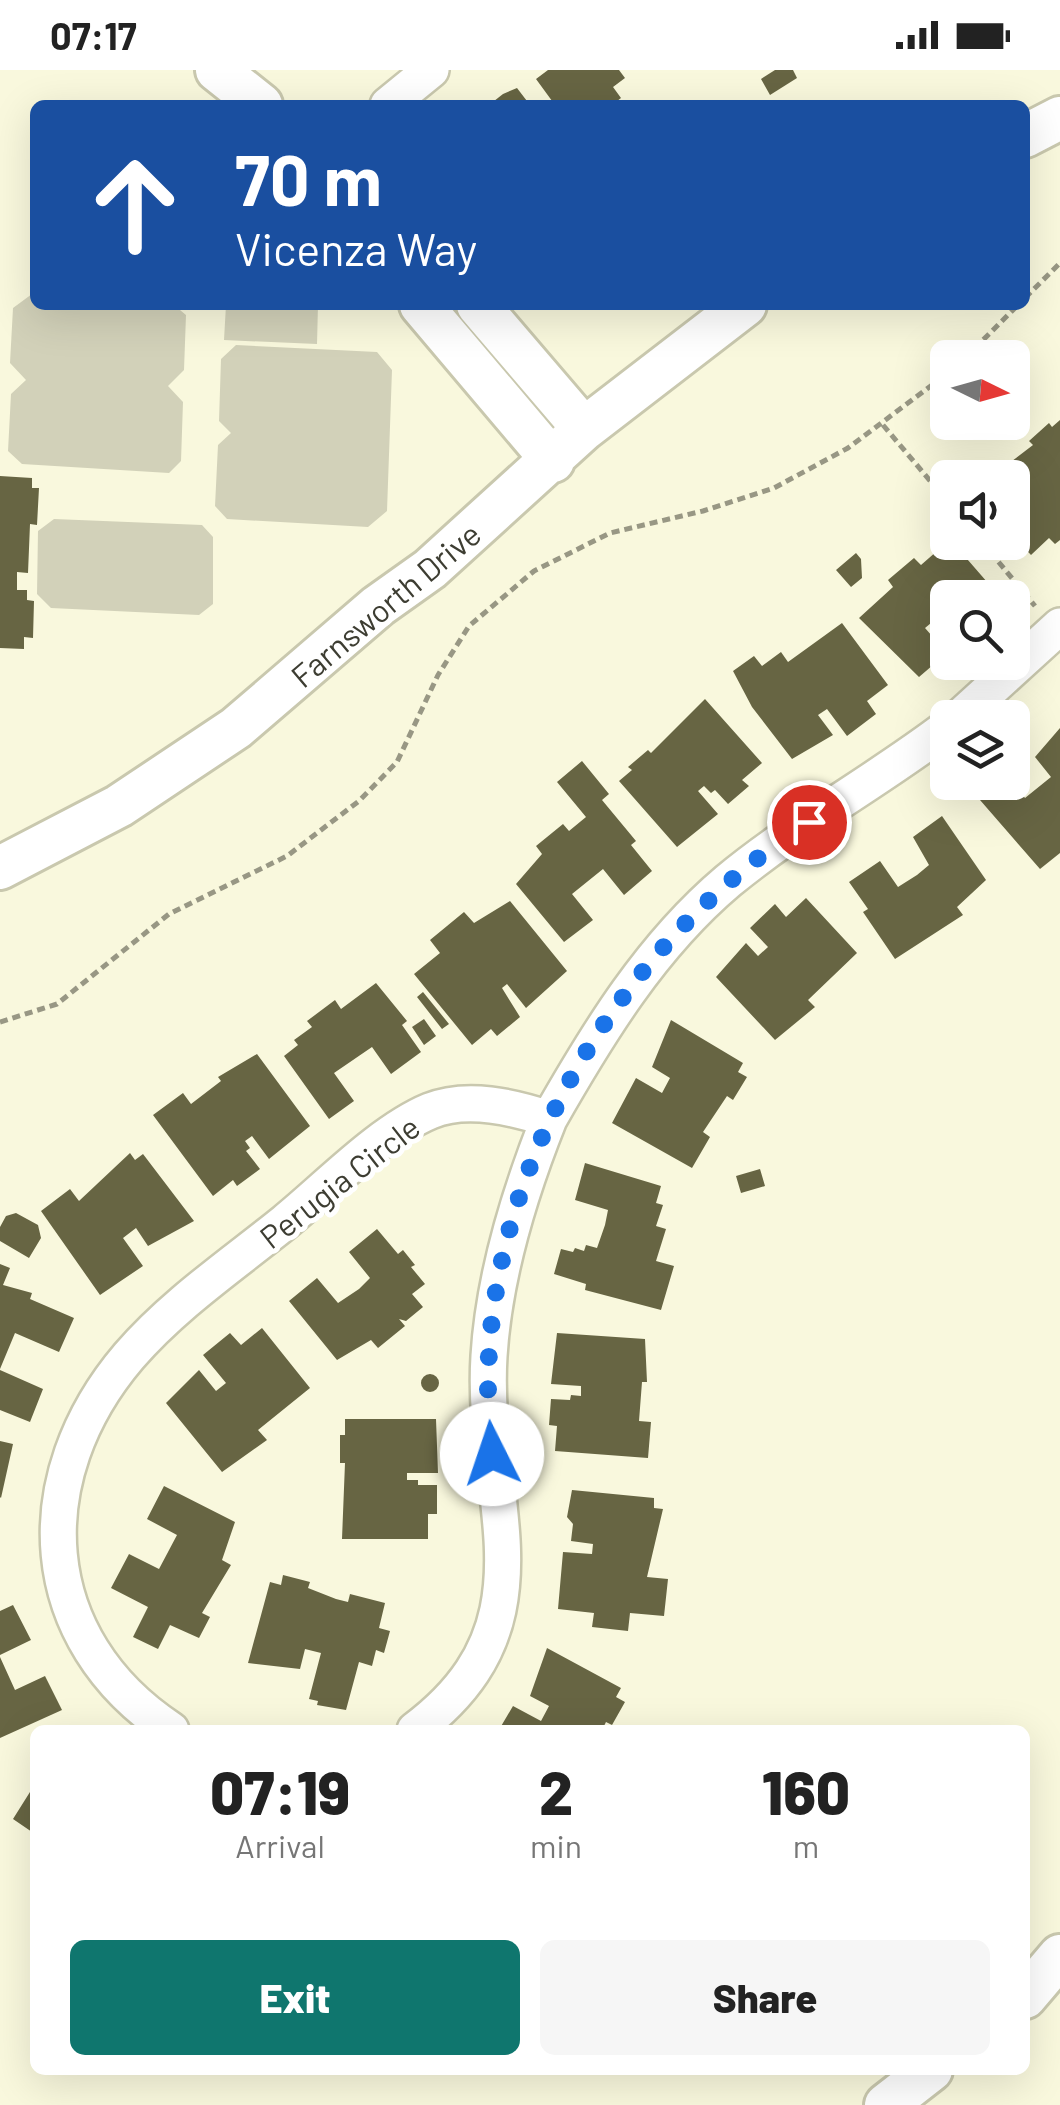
<!DOCTYPE html>
<html lang="en">
<head>
<meta charset="utf-8">
<style>
  :root { --surface:#fff; --page:#f6f6f6; --text:#222; --muted:#767676; --accent:#0f766e }
  body { margin:0; font-family:Barlow,sans-serif; background:var(--page); color:var(--text); height:100vh; display:flex; flex-direction:column; font-size:38px; white-space:nowrap }
  * { box-sizing:border-box; margin:0 }
  p { font-size:32px; color:var(--muted) }
  .icon { flex:none; width:55px; height:55px; fill:none; stroke:currentColor; stroke-width:2; stroke-linecap:round; stroke-linejoin:round }
  .map { position:relative; flex:1; overflow:hidden }
  .panel { position:absolute; left:30px; top:1655px; width:1000px; height:350px; display:flex; flex-direction:column; background:var(--surface); border-radius:15px; box-shadow:0 10px 40px #0002 }
  .panel>* { flex:none }
  .banner { position:absolute; left:30px; top:30px; width:1000px; height:210px; border-radius:15px; box-shadow:0 10px 40px #0002; background:#1a4fa0; color:#fff; overflow:hidden }
  .needle { width:65px; rotate:95deg }
  .buttons { position:absolute; left:930px; top:270px; display:grid; gap:20px }
  .buttons a { display:grid; place-items:center; width:100px; height:100px; border-radius:15px; background:var(--surface); box-shadow:0 10px 40px #0002; font-size:50px }
  .pin { position:absolute; display:grid; place-items:center; width:85px; height:85px; color:#fff; margin:-42px; border:5px solid #fff; border-radius:50%; box-shadow:0 2px 10px #0007 }
  .me { position:absolute; width:110px; margin:-55px; rotate:356deg; stroke-linejoin:round; filter:drop-shadow(0 0 8px #0008) }
  .turn { display:flex; align-items:center; gap:35px; height:210px; padding:0 40px; font-size:45px }
  .turn .icon { width:130px; height:130px; stroke-width:2.5 }
  .turn b { display:block; font-size:70px; line-height:85px }
  .eta { display:flex; justify-content:space-evenly; align-items:center; height:170px; text-align:center }
  .eta b { font-size:60px; font-weight:800; line-height:70px }
  .button { display:flex; gap:20px; margin-top:auto; padding:20px 40px }
  .button a { flex:1; height:115px; border-radius:15px; background:var(--accent); color:#fff; font-size:40px; font-weight:800; line-height:115px; text-align:center }
  .button a+a { background:var(--page); color:var(--text) }
  .status { display:flex; justify-content:space-between; align-items:center; height:70px; padding:0 50px; background:var(--surface); direction:ltr }
  .status svg { height:28px; fill:currentColor }
  .map>svg:first-child { display:block }
  .green { fill:#d2d1b9 }
  .building { fill:#676543 }
  .lines { fill:none; stroke-linecap:round; stroke-linejoin:round }
  .minor-casing { stroke:#c9c8ae; stroke-width:40 }
  .tertiary-casing { stroke:#c9c8ae; stroke-width:48 }
  .path { stroke:#989784; stroke-width:5; stroke-dasharray:8 5; stroke-linecap:butt }
  .minor { stroke:#fff; stroke-width:35 }
  .tertiary { stroke:#fff; stroke-width:42 }
  .route { stroke:#1a73e8; stroke-width:18; stroke-dasharray:0 32.4 }
  .labels { text-anchor:middle; dominant-baseline:central; stroke-width:10; stroke-linejoin:round; paint-order:stroke }
  .street-label { font-size:32px; fill:#3d3d32; stroke:#fff }
</style>
</head>
<body>
<div class="status"><b>07:17</b><svg viewBox="0 0 49 12"><path d="M0 12V9h3v3zM5 12V6h3v6zM10 12V3h3v9zM15 12V0h3v12zM26 1h20v11H26zM47 4h2v5h-2z"/></svg></div>
<div class="map">
<svg width="1060" height="2035" viewBox="0 0 1060 2035">
  <rect width="100%" height="100%" fill="#f9f8dd"/>
  <!-- green -->
  <path class="green" d="M32,224L35,235H174L186,245L184,300L168,316L183,332L181,391L169,403L22,394L8,381L11,324L26,310L10,293L13,238Z
    M226,235H318L317,274L224,270Z
    M236,275L377,282L392,300L387,441L368,457L227,449L215,436L218,375L231,363L219,351L221,289Z
    M54,449L202,455L213,467V534L199,545L51,538L37,524L38,461Z"/>
  <!-- building -->
  <path class="building" d="M548,0H619L625,8L613,17L621,28L612,35H555L536,9Z
    M775,0H793L797,8L770,25L761,9Z
    M517,18L530,35H489L503,24Z
    M1060,350V470L1055,474L1049,468L1031,485L1012,465V408H990L1033,375L1029,371L1049,353L1052,357Z
    M0,406L32,408V418H39L37,455L30,454L28,503L17,502V520H27V530L34,531L33,568L24,567V579L0,578Z
    M954,474L1001,528H948V539L925,558L947,583L919,607L859,548L893,517L888,510L914,488L921,495L937,481L941,486Z
    M856,483L861,489L862,508L851,517L836,500Z
    M842,553L888,615L867,631L876,644L847,666L827,639L818,645L833,665L792,689L752,637L733,601L754,586L762,596L781,582L788,592Z
    M705,629L762,693L742,710L749,716L728,734L715,720L711,723L704,716L698,721L718,744L677,777L619,711L632,700L628,697L648,680L651,683Z
    M1060,658V783L1040,799L980,730L992,720L986,712L1012,713V680L1026,702L1013,713L1025,728L1051,707L1035,687Z
    M582,691L609,724L602,730L636,771L631,775L652,801L624,825L603,799L572,824L593,850L564,872L516,814L542,784L536,776L563,754L569,761L586,747L557,712Z
    M942,746L986,810L957,837L963,845L895,889L863,842L868,839L849,812L880,791L898,817L917,805L929,795L913,767Z
    M806,828L857,883L808,930L815,937L775,970L716,907L746,873L758,886L768,877L750,858L775,834L786,847Z
    M510,831L567,901L526,938L507,914L502,918L520,947L497,966L491,959L472,975L414,904L440,883L430,870L464,842L474,853Z
    M376,913L407,951L402,955L421,982L391,1004L372,977L334,1003L354,1031L329,1049L284,986L298,975L294,970L312,957L307,951L335,930L341,939Z
    M423,922L449,954L442,959L417,927Z
    M424,949L436,966L424,975L412,957Z
    M671,950L743,993L738,1002L747,1007L733,1030L727,1026L703,1062L710,1067L692,1098L612,1053L636,1008L662,1023L670,1008L652,997Z
    M257,984L310,1056L269,1089L252,1066L245,1071L250,1078L246,1081L260,1099L237,1116L233,1110L213,1126L153,1045L183,1023L191,1034L221,1011L218,1007Z
    M130,1083L135,1090L143,1084L194,1151L148,1176L136,1158L123,1168L143,1196L100,1225L41,1141L70,1119L79,1131Z
    M585,1093L661,1116L656,1133L663,1135L656,1156L666,1159L656,1191L674,1196L661,1240L585,1220L586,1214L554,1204L561,1179L573,1182L575,1178L584,1181L586,1175L597,1178L605,1155L608,1140L575,1130Z
    M760,1099L765,1116L741,1123L736,1106Z
    M16,1143L38,1155L41,1168L29,1188L0,1171V1157L6,1146Z
    M377,1159L398,1184L403,1180L415,1195L411,1197L425,1214L412,1224L423,1237L406,1251L399,1249L405,1256L378,1278L371,1270L337,1290L289,1231L317,1208L338,1233L359,1219L370,1208L349,1182Z
    M0,1194L10,1198L3,1215L32,1223L30,1229L74,1248L59,1282L15,1263L0,1299Z
    M262,1258L310,1318L258,1360L267,1370L222,1402L166,1333L199,1300L216,1321L226,1313L203,1285L230,1263L241,1275Z
    M557,1263L645,1269L647,1312H642L639,1351L651,1352L648,1388L555,1381L557,1356L549,1355L551,1329L570,1330L571,1325L581,1326V1316L551,1314Z
    M0,1300L43,1319L30,1352L0,1340Z
    M421 1313a9 9 0 1 1 18 0a9 9 0 1 1-18 0Z
    M345,1349H436L438,1403H407V1410H418V1415H437V1444H428V1469H342L345,1393H340V1365H345Z
    M0,1371L13,1374L1,1428L0,1427Z
    M164,1416L235,1452L222,1490L231,1495L202,1543L210,1547L199,1568L170,1555L158,1579L133,1567L148,1537L111,1518L129,1484L159,1499L177,1465L147,1449Z
    M572,1420L654,1428V1438L663,1439L647,1507L668,1509L664,1546L630,1543L628,1561L592,1557L594,1543L558,1539L563,1482L592,1484L593,1474L571,1471L573,1454L567,1447Z
    M283,1505L310,1512L308,1518L336,1529L348,1532L350,1524L385,1533L379,1558L390,1561L384,1583L376,1580L372,1596L359,1592L346,1640L317,1635L318,1631L309,1629L321,1583L305,1579L300,1599L248,1593L270,1512L281,1515Z
    M13,1535L31,1570L0,1585V1541Z
    M547,1578L621,1618L616,1627L625,1632L612,1655L606,1652L602,1660L500,1658L513,1636L541,1651L549,1636L530,1626Z
    M0,1587L15,1620L45,1606L62,1640L0,1668Z
    M35,1714V1761L32,1762L13,1749Z"/>
  <g class="lines">
    <defs>
      <path id="minor" d="M388,35L431,0
        M959,648L1060,556
        M549,1049C598,963 651,876 728,811C797,754 876,712 948,657
        M171,1660C33,1569 25,1408 129,1286C174,1234 233,1194 285,1152C328,1117 380,1062 430,1041C467,1026 513,1037 549,1049C519,1124 494,1205 489,1286C480,1432 559,1552 415,1660"/>
      <path id="tertiary" d="M217,0L261,35
        M1025,66L1060,48
        M421,235L553,391
        M478,235L584,359
        M0,798L119,736L236,658L378,536L430,499L584,359L745,235
        M1025,1927L1060,1886
        M886,2035L931,2000"/>
    </defs>
    <!-- minor casing -->
    <use href="#minor" class="minor-casing"/>
    <!-- tertiary casing -->
    <use href="#tertiary" class="tertiary-casing"/>
    <!-- path -->
    <path class="path" d="M1025,228L1060,193
      M965,288L1018,235
      M883,355L948,432
      M982,472L1035,536
      M0,952L57,934L169,844L287,786L359,731L397,692L438,605L469,556L534,501L610,463L703,441L774,418L848,378L948,303"/>
    <!-- minor -->
    <use href="#minor" class="minor"/>
    <!-- tertiary -->
    <use href="#tertiary" class="tertiary"/>
  </g>
  <g class="lines">
    <!-- route -->
    <path class="route" d="M492,1384C462,1137 604,883 809,752"/>
  </g>
  <g class="labels">
    <!-- street labels -->
    <g class="street-label">
      <text transform="translate(385 534) rotate(-40)">Farnsworth Drive</text>
      <text transform="translate(339 1111) rotate(-38)">Perugia Circle</text>
    </g>
  </g>
</svg>
<div class="buttons">
<a><svg class="needle" viewBox="-14 -14 28 28"><path d="M0-13l5 13h-10z" fill="#e53935"/><path d="M0 13l5-13h-10z" fill="#767676"/></svg></a>
<a><svg class="icon" aria-label="sound" viewBox="0 0 24 24"><path d="M4 9h4l5-4v14l-5-4H4zM17 9q2 3 0 6"/></svg></a>
<a><svg class="icon" aria-label="search" viewBox="0 0 24 24"><circle cx="10" cy="10" r="6"/><path d="M15 15l6 6"/></svg></a>
<a><svg class="icon" aria-label="layers" viewBox="0 0 24 24"><path d="M12 4l9 5-9 5-9-5zM3 14l9 5 9-5"/></svg></a>
</div>
<div class="pin" style="left:809px;top:752px;background:#d93025"><svg class="icon" aria-label="arrive" viewBox="0 0 24 24"><path d="M6 21V4h12l-3 4 3 4H6"/></svg></div>
<svg class="me" style="left:492px;top:1384px" viewBox="-20 -20 40 40"><circle r="19" fill="#fff"/><path d="M0-13L10 11 0 6-10 11z" fill="#1a73e8"/></svg>
<div class="banner">
<div class="turn"><svg class="icon" aria-label="ahead" viewBox="0 0 24 24"><path d="M12 20V5M6 11l6-6 6 6"/></svg><div><b>70 m</b>Vicenza Way</div></div>
</div>
<section class="panel">
<div class="eta">
<div><b>07:19</b><p>Arrival</p></div>
<div><b>2</b><p>min</p></div>
<div><b>160</b><p>m</p></div>
</div>
<div class="button"><a>Exit</a><a>Share</a></div>
</section>
</div>
</body>
</html>
